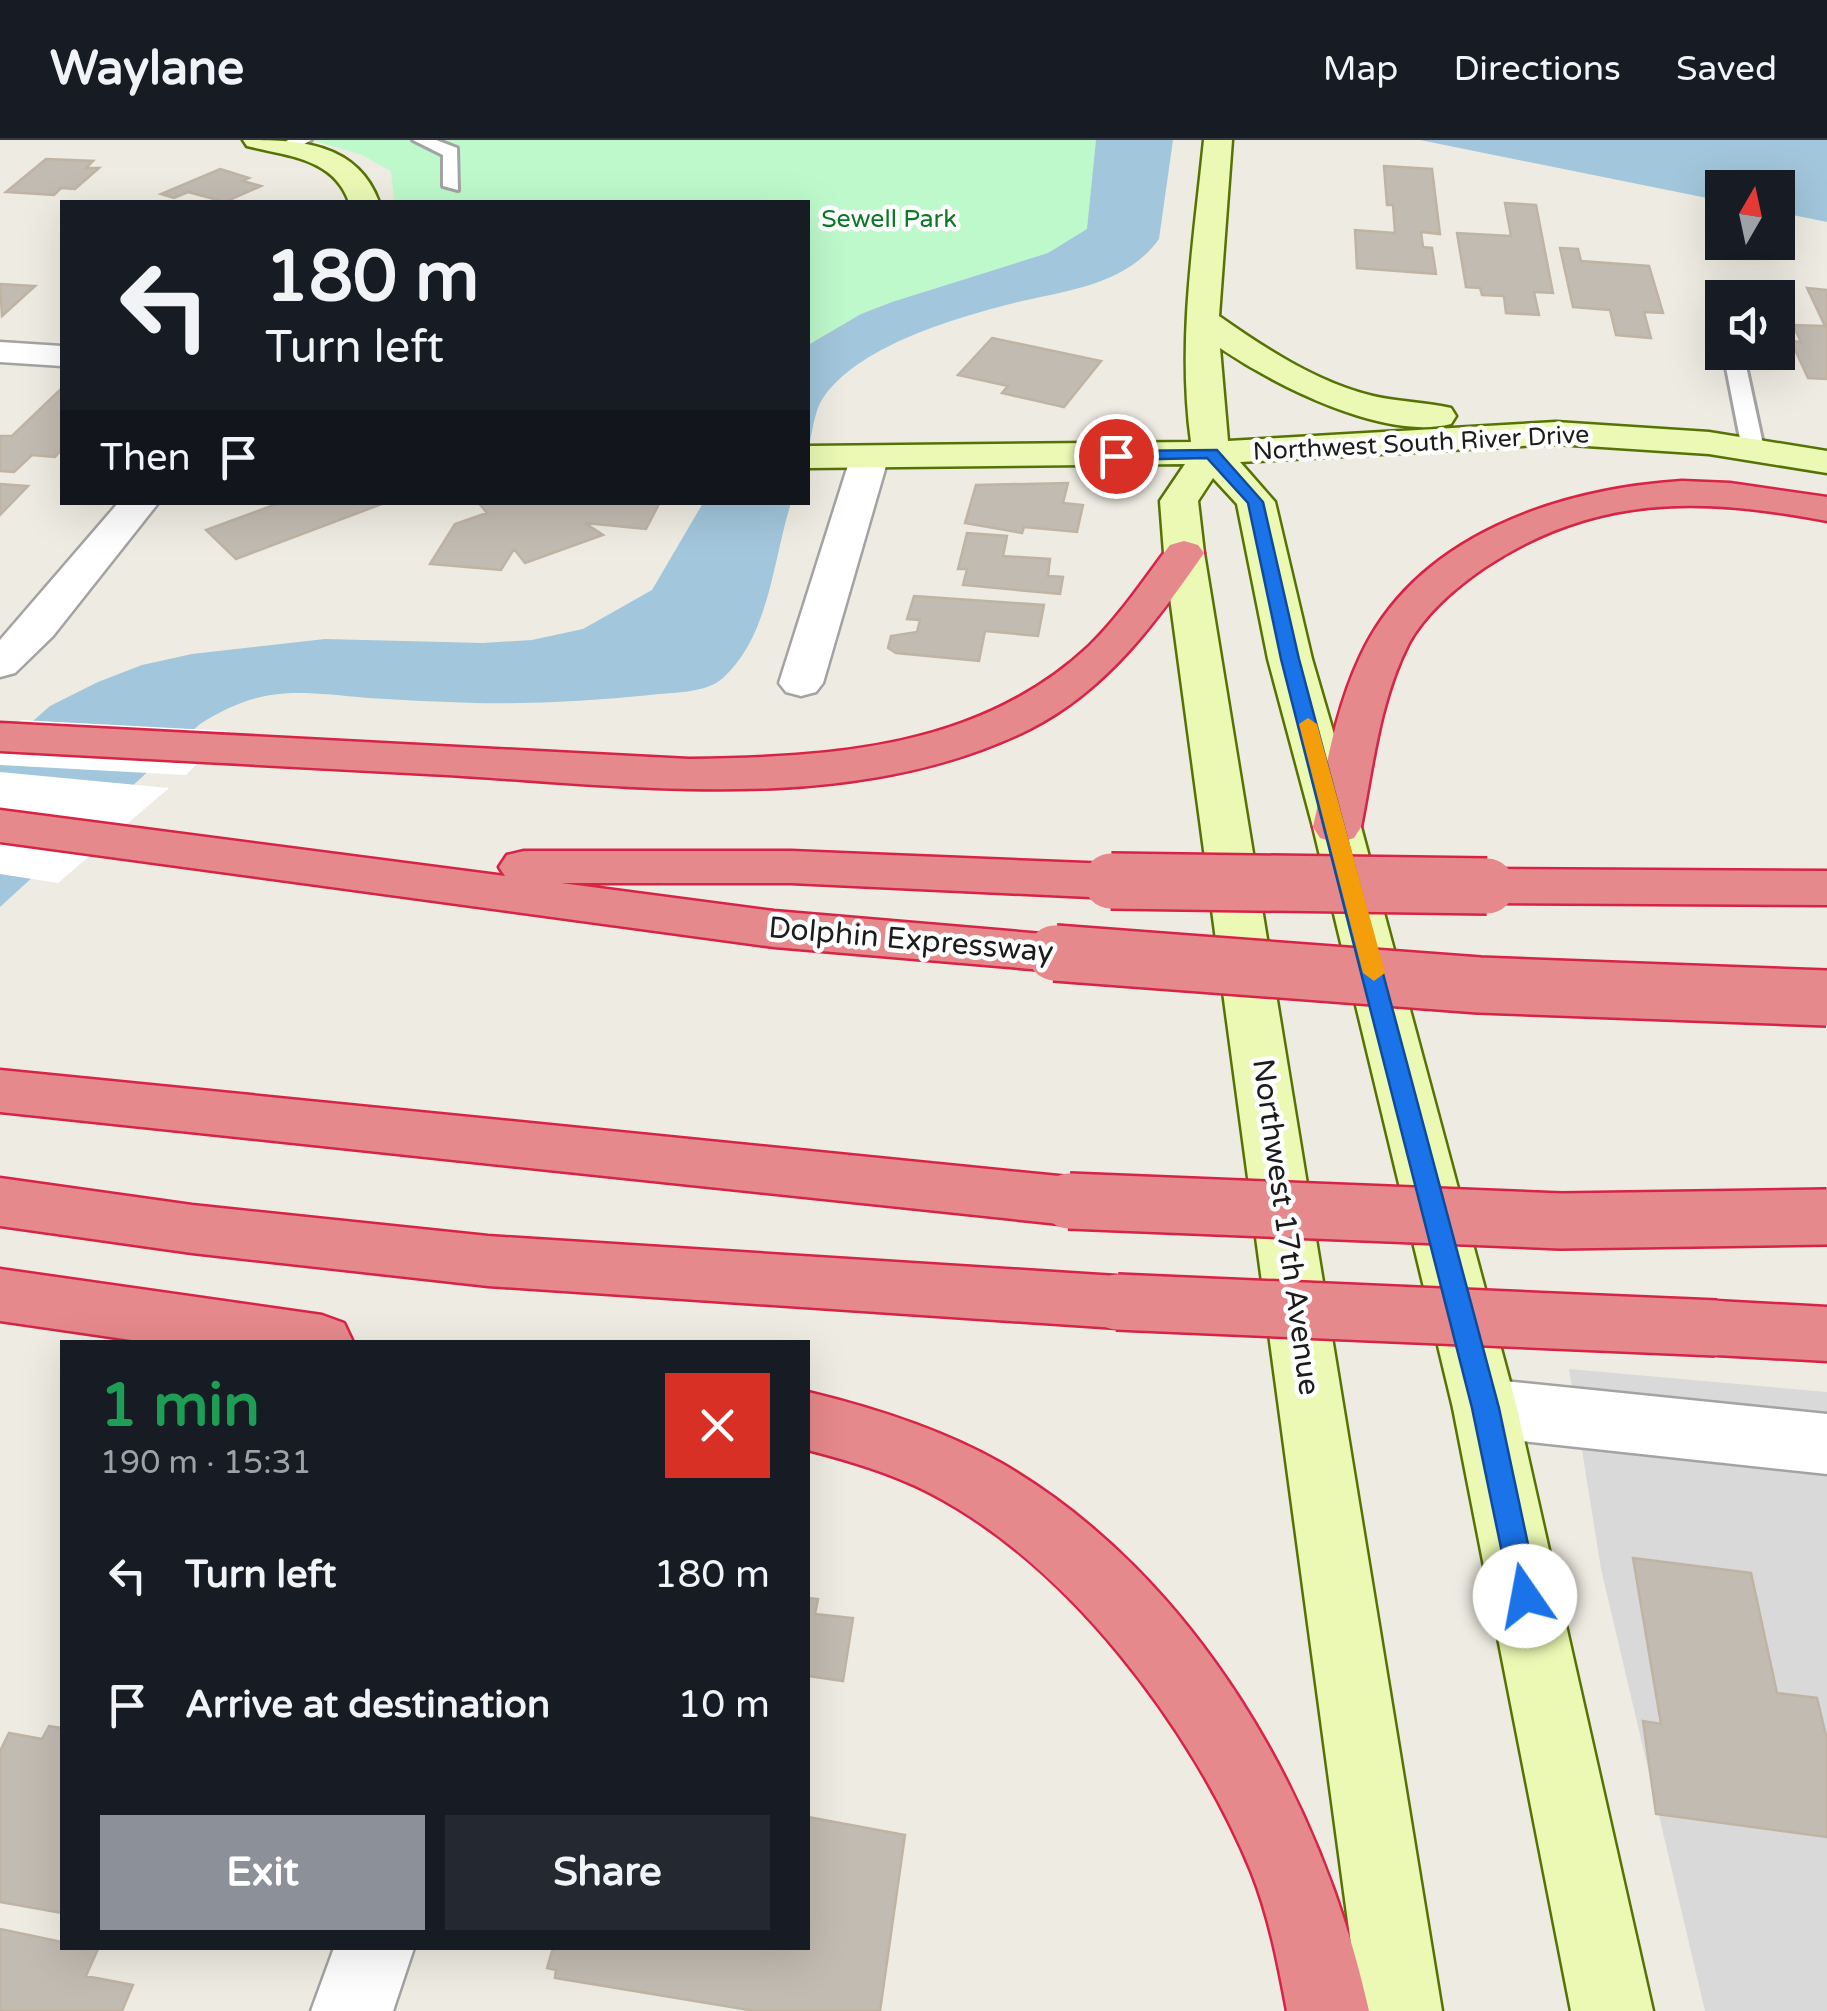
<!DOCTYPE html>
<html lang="en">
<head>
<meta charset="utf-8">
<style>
  :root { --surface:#171b24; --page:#242831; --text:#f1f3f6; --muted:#9ea1a6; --line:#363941; --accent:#8c9099 }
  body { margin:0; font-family:"Varela Round",sans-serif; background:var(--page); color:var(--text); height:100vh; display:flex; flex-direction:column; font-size:38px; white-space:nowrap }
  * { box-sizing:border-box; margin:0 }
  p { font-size:32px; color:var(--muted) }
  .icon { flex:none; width:55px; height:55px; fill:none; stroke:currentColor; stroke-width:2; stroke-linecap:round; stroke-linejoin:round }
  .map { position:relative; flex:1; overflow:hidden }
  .drawer { position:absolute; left:60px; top:1200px; width:750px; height:610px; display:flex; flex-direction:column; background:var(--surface); border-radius:0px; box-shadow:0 10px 40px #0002 }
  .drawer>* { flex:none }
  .guide { position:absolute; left:60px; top:60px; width:750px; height:305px; border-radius:0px; box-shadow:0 10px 40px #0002; background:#171b24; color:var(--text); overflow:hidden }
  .needle { width:65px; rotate:9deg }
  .buttons { position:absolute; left:1705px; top:30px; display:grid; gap:20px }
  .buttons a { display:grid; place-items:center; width:90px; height:90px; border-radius:0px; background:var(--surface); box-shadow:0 10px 40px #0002; font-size:50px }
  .pin { position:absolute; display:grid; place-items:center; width:85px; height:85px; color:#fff; margin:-42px; border:5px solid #fff; border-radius:50%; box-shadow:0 2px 10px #0007 }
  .me { position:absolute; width:110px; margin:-55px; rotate:348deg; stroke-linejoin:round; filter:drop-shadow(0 0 8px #0008) }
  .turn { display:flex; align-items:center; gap:35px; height:210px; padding:0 40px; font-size:45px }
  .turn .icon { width:130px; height:130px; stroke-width:2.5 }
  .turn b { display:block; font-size:70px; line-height:85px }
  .then { display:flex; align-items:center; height:95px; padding:0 40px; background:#0003; gap:20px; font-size:38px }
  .round { display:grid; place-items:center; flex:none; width:105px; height:105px; border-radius:0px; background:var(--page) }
  .overview { display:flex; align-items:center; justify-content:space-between; height:170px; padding:0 40px }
  h1 { font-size:60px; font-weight:700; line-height:75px; color:#1e9e55 }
  .primary-button { display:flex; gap:20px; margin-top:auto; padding:20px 40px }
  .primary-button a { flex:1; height:115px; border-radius:0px; background:var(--accent); color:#fff; font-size:40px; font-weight:700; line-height:115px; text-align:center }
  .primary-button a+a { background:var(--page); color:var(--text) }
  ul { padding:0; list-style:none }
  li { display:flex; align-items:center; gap:30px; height:130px; padding:0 40px }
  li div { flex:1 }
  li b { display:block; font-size:38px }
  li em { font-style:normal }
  header { display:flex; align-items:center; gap:60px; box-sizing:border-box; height:140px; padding:0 50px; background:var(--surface); border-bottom:2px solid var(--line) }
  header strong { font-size:48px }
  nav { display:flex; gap:55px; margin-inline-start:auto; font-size:35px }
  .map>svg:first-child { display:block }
  .residential { fill:#dad9d9 }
  .park { fill:#bdf9cb }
  .water { fill:#a2c6dc }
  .pier { fill:#fff }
  .building { fill:#c2bbb1; stroke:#bfb4a4; stroke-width:2.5 }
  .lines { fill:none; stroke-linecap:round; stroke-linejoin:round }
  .lane-casing { stroke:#a3a3a3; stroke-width:6 }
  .street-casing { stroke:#a3a3a3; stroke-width:5 }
  .secondary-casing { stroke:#567205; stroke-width:5 }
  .highway-casing { stroke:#d72446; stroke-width:5 }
  .lane { fill:#fff; fill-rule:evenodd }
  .street { fill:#fff; fill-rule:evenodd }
  .secondary { fill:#ebf9b4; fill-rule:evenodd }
  .highway { fill:#e6898c; fill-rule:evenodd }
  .highway-bridge-casing { stroke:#d72446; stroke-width:60; stroke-linecap:butt }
  .highway-bridge { stroke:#e6898c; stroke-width:55 }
  .route { fill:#1a73e8; stroke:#114b97; stroke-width:2.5 }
  .slow { fill:#f59e0b }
  .labels { text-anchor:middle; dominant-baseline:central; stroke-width:9; stroke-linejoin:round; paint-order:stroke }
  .far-park-label { font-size:25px; fill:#0b7925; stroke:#fff }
  .far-street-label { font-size:25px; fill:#1c1c1c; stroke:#fff }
  .street-label { font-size:30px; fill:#1c1c1c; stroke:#fff }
</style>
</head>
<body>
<header>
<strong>Waylane</strong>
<nav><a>Map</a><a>Directions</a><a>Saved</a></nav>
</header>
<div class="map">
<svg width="1827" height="1871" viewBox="0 0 1827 1871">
  <rect width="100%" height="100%" fill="#eeebe2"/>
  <!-- residential -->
  <path class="residential" d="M1569,1229L1827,1252V1871H1705L1601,1429Z"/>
  <!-- park -->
  <path class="park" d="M312,0H1096L1087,90L1048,113L892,162L861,174L808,205V62H394L391,31L362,15Z"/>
  <!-- water -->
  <path class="water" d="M1096,0H1173L1159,99C1124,148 1059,151 1006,165C949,180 858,207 823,258C814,271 812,295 808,310V205L861,174L892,162L1048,113L1087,89Z
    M1420,0H1827V82L1778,72V48H1722V61Z
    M703,363H791C773,419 770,495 723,538C705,554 672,552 650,555C592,561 533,564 475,563C439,562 404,560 368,558C299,552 263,544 200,584L0,767V610L50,566L98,542L142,525L192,514L325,499L483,503L532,500L583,489L652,450Z"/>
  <!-- pier -->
  <path class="pier" d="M21,580L228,591L186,635L0,625V599Z
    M0,632L169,648L58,743L0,734Z"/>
  <!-- building -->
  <path class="building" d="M46,19L93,21L86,28H99L75,49L61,48L54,55L6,52Z
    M1384,26L1432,29L1440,94L1421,92L1423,107L1432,108L1436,134L1357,128L1355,90L1395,93L1393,65H1387Z
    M220,29L249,38L243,41L261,46L225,62L188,52L174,58L161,54Z
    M1505,63L1536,65L1553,153L1534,152L1539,175L1506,173L1504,156L1482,155L1480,148L1466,147L1457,93L1511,96Z
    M1560,108L1578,109L1581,121L1649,126L1663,173L1644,172L1651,198L1616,195L1610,170L1573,167Z
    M0,144L35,146L2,176Z
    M1807,148L1827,150V239L1808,238L1791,201L1801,202L1793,185L1825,186Z
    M992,198L1101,221L1064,267L1002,253L1008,246L958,235Z
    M62,248V309L55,317L32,315L14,332L0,331V296H12Z
    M1068,343L1063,363L1083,365L1077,392L1024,387L1022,393L965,383L976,345Z
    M0,344L28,346L0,375Z
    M282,362H387L236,419L206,390Z
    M478,362H660L646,389L585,383L603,395L525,423L514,409L501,430L430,424L455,384L487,373Z
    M967,393L1007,396L1003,416L1050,419L1048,436L1063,437L1060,454L963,445L967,429H958Z
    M914,456L1044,465L1038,496L985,491L979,521L896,513L888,508L891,496L917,492L920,480L907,479Z
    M1633,1418L1751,1433L1777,1553L1817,1558L1827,1600V1697L1656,1674L1643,1581L1661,1584Z
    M808,1458L818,1459L815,1474L853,1478L843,1541L808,1536Z
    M49,1586L62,1588V1773L0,1762V1611L9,1593L42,1599Z
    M808,1677L905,1695L880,1871H755L555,1838L556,1830L547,1828L553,1808H808Z
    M0,1789L62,1802V1808L98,1809L86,1836L133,1845L122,1871H0Z"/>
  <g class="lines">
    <defs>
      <path id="lane" d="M288,0H311L294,10H282L280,6Z
        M413,0H436L457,8L458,50L443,46V15Z
        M1723,212H1743L1764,309L1761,314L1753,316L1742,309Z"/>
      <path id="street" d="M0,202L62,206V226L0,222Z
        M869,308L882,311L888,319L823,543L816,552L801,556L786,552L779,543L850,319L856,311Z
        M119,362H159L53,496L15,533L0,537V500Z
        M1485,1239L1827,1274V1334L1485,1297L1462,1288L1453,1268L1462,1248Z
        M334,1808H414L393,1871H311Z"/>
      <path id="secondary" d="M243,0C298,0 357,2 379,62H349C334,18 287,16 247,6Z
        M1204,0H1232L1219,176C1266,209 1316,242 1373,256C1398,262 1425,262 1451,268L1456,276L1451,284C1383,301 1275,245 1220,208L1228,301L1556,282L1709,292L1827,311V333L1709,314L1556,304L1240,322L1275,362L1312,519L1361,687L1517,1268L1653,1871H1571L1453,1268L1313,687L1268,519L1237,364L1213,338L1198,361L1204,413L1442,1871H1360L1164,413L1160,361L1185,324L808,328V306L1191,302C1177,201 1194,100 1204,0Z"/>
      <path id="highway" d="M1682,341L1730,343L1827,357V381C1700,357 1595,354 1484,428C1455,448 1426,473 1409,503C1380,559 1373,626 1361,687L1354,698L1337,703L1320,698L1313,687C1326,630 1335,570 1360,517C1416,395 1559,349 1682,341Z
        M1184,401L1198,405L1204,413C1156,482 1107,550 1030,589C853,677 637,646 447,635C298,627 149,619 0,611V583L689,619C832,617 979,609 1089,506C1120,476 1144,439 1170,405Z
        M0,670L505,736L499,727L507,715L524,711H791L1111,724L1128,729L1136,741L1128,753L1111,758L791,743H561L774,771L1055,795L1073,800L1081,813L1073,826L1055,831L774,807L0,702Z
        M1487,729L1827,731V765L1487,763L1469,758L1462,746L1469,734Z
        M0,930L1069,1037L1090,1044L1098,1061L1090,1078L1069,1085L0,972Z
        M0,1038L192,1065L488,1096L1117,1136L1139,1144L1148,1162L1139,1180L1117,1188L488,1146L192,1113L0,1086Z
        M0,1129L322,1175L344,1183L353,1202H145L0,1181Z
        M1716,1161L1827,1167V1221L1716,1215L1694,1207L1685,1188L1694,1169Z
        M808,1252C874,1268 941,1289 1001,1323C1195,1435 1322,1658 1369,1871H1287C1278,1823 1269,1776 1251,1731C1192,1588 1069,1425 930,1353C891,1333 850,1321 808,1310Z"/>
    </defs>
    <!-- lane casing -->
    <use href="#lane" class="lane-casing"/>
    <!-- street casing -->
    <use href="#street" class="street-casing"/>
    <!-- secondary casing -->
    <use href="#secondary" class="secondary-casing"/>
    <!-- highway casing -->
    <use href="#highway" class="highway-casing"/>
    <!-- lane -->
    <use href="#lane" class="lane"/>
    <!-- street -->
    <use href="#street" class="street"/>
    <!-- secondary -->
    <use href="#secondary" class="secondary"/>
    <!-- highway -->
    <use href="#highway" class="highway"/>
    <defs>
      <path id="highway-bridge" d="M1111,741L1487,746
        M1055,813L1479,845L1827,858
        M1069,1061L1561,1081L1827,1077
        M1117,1162L1716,1188"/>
    </defs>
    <!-- highway-bridge casing -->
    <use href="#highway-bridge" class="highway-bridge-casing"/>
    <!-- highway-bridge -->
    <use href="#highway-bridge" class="highway-bridge"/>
  </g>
  <!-- route -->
  <path class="route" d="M1217,310L1263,362L1299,519L1499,1268L1539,1456L1535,1466L1525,1470L1515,1466L1511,1456L1472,1268L1281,519L1248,363L1207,318L1116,320L1108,316L1116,311Z"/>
  <!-- slow -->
  <path class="slow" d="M1308,578L1317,584L1385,833L1374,841L1363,833L1299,584Z"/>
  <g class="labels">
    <!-- far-park labels -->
    <g class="far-park-label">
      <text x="889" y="79">Sewell Park</text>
    </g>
    <!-- far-street labels -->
    <g class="far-street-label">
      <text transform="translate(1421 303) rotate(-3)">Northwest South River Drive</text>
    </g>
    <!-- street labels -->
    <g class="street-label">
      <text transform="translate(911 800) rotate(5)">Dolphin Expressway</text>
      <text transform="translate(1286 1087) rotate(82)">Northwest 17th Avenue</text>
    </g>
  </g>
</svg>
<div class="buttons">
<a><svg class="needle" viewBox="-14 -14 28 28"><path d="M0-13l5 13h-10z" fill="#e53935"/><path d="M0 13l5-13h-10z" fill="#9ea1a6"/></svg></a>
<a><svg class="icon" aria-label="sound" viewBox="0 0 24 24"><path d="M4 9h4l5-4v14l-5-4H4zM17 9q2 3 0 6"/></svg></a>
</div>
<div class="pin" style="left:1116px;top:316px;background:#d93025"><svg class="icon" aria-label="arrive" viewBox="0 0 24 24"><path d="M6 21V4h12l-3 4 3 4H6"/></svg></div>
<svg class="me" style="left:1525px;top:1456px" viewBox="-20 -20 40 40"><circle r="19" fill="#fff"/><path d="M0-13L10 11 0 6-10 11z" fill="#1a73e8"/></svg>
<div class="guide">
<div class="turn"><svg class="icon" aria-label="left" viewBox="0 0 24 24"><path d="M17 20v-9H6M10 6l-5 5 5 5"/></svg><div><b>180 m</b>Turn left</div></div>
<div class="then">Then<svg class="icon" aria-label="arrive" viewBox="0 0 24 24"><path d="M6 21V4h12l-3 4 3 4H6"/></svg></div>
</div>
<section class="drawer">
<div class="overview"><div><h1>1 min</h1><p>190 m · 15:31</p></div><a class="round" style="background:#d93025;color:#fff"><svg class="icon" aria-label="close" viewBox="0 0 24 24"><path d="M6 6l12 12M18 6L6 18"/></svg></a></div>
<ul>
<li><svg class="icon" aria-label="left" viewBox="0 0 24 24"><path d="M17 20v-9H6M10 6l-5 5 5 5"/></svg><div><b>Turn left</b></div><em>180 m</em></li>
<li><svg class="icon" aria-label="arrive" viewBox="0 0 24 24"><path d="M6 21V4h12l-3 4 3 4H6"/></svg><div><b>Arrive at destination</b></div><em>10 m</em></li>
</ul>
<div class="primary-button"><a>Exit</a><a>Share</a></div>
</section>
</div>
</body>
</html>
